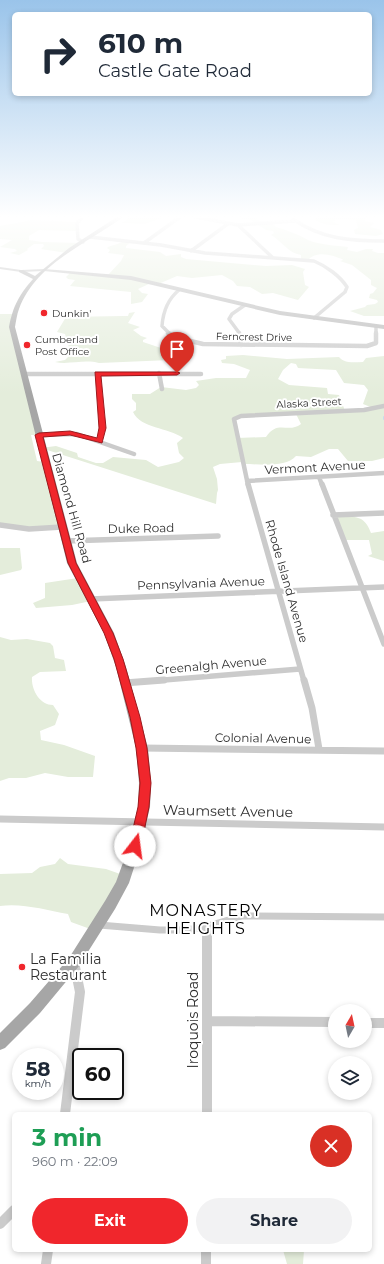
<!DOCTYPE html>
<html lang="en">
<head>
<meta charset="utf-8">
<style>
  :root { --surface:#fff; --page:#f2f2f3; --text:#1f2937; --muted:#747a83; --accent:#f0262c }
  body { margin:0; font-family:Montserrat,sans-serif; background:var(--page); color:var(--text); height:100vh; display:flex; flex-direction:column; font-size:15px; white-space:nowrap }
  * { box-sizing:border-box; margin:0 }
  p { font-size:13px; color:var(--muted) }
  .icon { flex:none; width:22px; height:22px; fill:none; stroke:currentColor; stroke-width:2; stroke-linecap:round; stroke-linejoin:round }
  .map { position:relative; flex:1; overflow:hidden }
  .panel { position:absolute; left:12px; top:1112px; width:360px; height:140px; display:flex; flex-direction:column; background:var(--surface); border-radius:6px; box-shadow:0 2px 6px #0003 }
  .panel>* { flex:none }
  .banner { position:absolute; left:12px; top:12px; width:360px; height:84px; border-radius:6px; box-shadow:0 2px 6px #0003; background:#fff; color:var(--text); overflow:hidden }
  .needle { width:26px; rotate:9deg }
  .controls { position:absolute; left:328px; top:1004px; display:grid; gap:8px }
  .controls a { display:grid; place-items:center; width:44px; height:44px; border-radius:50%; background:var(--surface); box-shadow:0 2px 6px #0003; font-size:20px }
  .speed { position:absolute; left:12px; top:1048px; display:flex; gap:8px; font-size:20px; font-weight:700; text-align:center }
  .speed>* { display:grid; place-content:center; width:52px; height:52px; border-radius:50%; background:var(--surface); box-shadow:0 2px 6px #0003; line-height:1 }
  .speed small { font-size:10px; font-weight:400 }
  .speed .limit { border:2px solid #111; border-radius:6px; background:#fff; color:#111 }
  .pin { position:absolute; display:grid; place-items:center; width:34px; height:34px; color:#fff; margin:-41px -17px; border-radius:50% 50% 50% 0; rotate:-45deg; box-shadow:0 0 4px #0007 }
  .pin .icon { rotate:45deg }
  .me { position:absolute; width:44px; margin:-22px; rotate:15deg; stroke-linejoin:round; filter:drop-shadow(0 0 3px #0008) }
  .turn { display:flex; align-items:center; gap:14px; height:84px; padding:0 20px; font-size:18px }
  .turn .icon { width:52px; height:52px; stroke-width:2.5 }
  .turn b { display:block; font-size:28px; line-height:34px }
  .round { display:grid; place-items:center; flex:none; width:42px; height:42px; border-radius:21px; background:var(--page) }
  .headline { display:flex; align-items:center; justify-content:space-between; height:68px; padding:0 20px }
  h1 { font-size:24px; font-weight:700; line-height:30px; color:#1e9e55 }
  .primary-button { display:flex; gap:8px; margin-top:auto; padding:8px 20px }
  .primary-button a { flex:1; height:46px; border-radius:24px; background:var(--accent); color:#fff; font-size:16px; font-weight:700; line-height:46px; text-align:center }
  .primary-button a+a { background:var(--page); color:var(--text) }
  .map>svg:first-child { display:block }
  .green { fill:#e4eddb; fill-rule:evenodd }
  .lines { fill:none; stroke-linecap:round; stroke-linejoin:round }
  .stream { stroke:#c6ddee; stroke-width:2 }
  .street-far4 { stroke:#cbcbcb; stroke-width:3.5 }
  .street-far3 { stroke:#cbcbcb; stroke-width:4.5 }
  .street-far2 { stroke:#cbcbcb; stroke-width:5.5 }
  .street-far1 { stroke:#cbcbcb; stroke-width:7 }
  .street { stroke:#cbcbcb; stroke-width:10 }
  .secondary { fill:#b8b8b8; fill-rule:evenodd }
  .primary { fill:#a6a6a6; fill-rule:evenodd }
  .route { fill:#f0262c; stroke:#9c191d }
  .poi-dot { fill:#f0262c; stroke:#fff; stroke-width:1.5 }
  .labels { text-anchor:middle; dominant-baseline:central; stroke-width:4; stroke-linejoin:round; paint-order:stroke }
  .far-poi-label { font-size:10px; fill:#2e2e2e; stroke:#fff; text-anchor:start }
  .far-street-label { font-size:10px; fill:#2e2e2e; stroke:#fff }
  .street-label { font-size:12px; fill:#2e2e2e; stroke:#fff }
  .near-street-label { font-size:14px; fill:#2e2e2e; stroke:#fff }
  .near-poi-label { font-size:14px; fill:#2e2e2e; stroke:#fff; text-anchor:start }
  .near-neighbourhood-label { font-size:16px; letter-spacing:1px; fill:#000; stroke:#fff }
</style>
</head>
<body>
<div class="map">
<svg width="384" height="1264" viewBox="0 0 384 1264">
  <rect width="100%" height="100%" fill="#fff"/>
  <!-- green -->
  <path class="green" d="M130,217L162,218L145,224L122,223Z
    M232,217H257L256,219L263,223H272L276,227C287,230 297,234 308,240C317,244 337,246 348,247L347,250L357,252L366,249H373L372,251L378,253H384V316H364L350,311L365,307L367,305L375,304L378,302L377,300L369,298L370,294L373,293L377,288L371,285V280L352,265L340,261L343,260L342,259C332,255 317,250 308,260H301V255C288,253 282,241 271,235L274,233L273,231L266,230L251,220Z
    M318,217H366L365,221L374,223L370,227L381,230L383,234L376,236L355,234L354,230L358,228L356,220L336,219L333,222L340,225C330,225 322,225 314,219Z
    M32,220L78,222L77,231L39,230L29,236V240L42,242L80,243L67,253L41,249L44,246L43,244H34L27,249L28,250L19,255L10,253L17,251L15,249L0,247L12,240L0,239V226Z
    M124,241L131,242L126,246V248L160,252L166,256L181,254V257L186,259L266,266L292,265L305,269L303,272L305,285L309,287L298,300L273,293L262,294L250,287L237,286L233,281L222,275L192,278L177,276L156,285L151,283L138,289L142,293L148,294L142,302L131,304V292L70,286L75,280L68,279L66,277L71,272L108,275L121,261L124,255L108,253L110,250L107,248C110,245 118,245 124,241Z
    M135,312L128,323L140,327L133,330L141,336L147,338L143,340V342L164,349L186,352L179,358L170,360L99,363C84,359 69,365 55,362L65,360L71,354L65,334L57,332L66,317L123,316H128L129,313Z
    M0,314H13L11,324L37,435H31L37,461L44,462L61,528L0,526Z
    M243,355L287,359L339,357C345,364 353,362 363,362L366,358L384,356V458L372,461H348L338,449H329L311,457L296,456C285,468 260,464 244,464L242,462L220,464L213,467L217,479L218,490L217,493L216,504L41,448L56,446L77,453L78,457L96,463H103L113,457L146,460L158,467L179,462L184,458L179,453L177,443L183,438C168,427 141,429 133,412L136,410V403L132,399V394H150L161,387L186,390L196,388L199,385L196,381L216,378H246L250,370L234,364L222,363L221,360L226,359V356ZM291,363L296,364L298,368L336,370L344,383L364,385L368,390L363,404L373,408L345,411L339,395L328,394L327,388L289,385L278,379L283,370ZM296,414L301,424C288,434 278,419 266,437L237,438L236,417Z
    M335,517C353,517 364,513 371,533L384,531V561L368,556L372,554L369,540H343Z
    M0,548H20L22,568L21,570L0,575Z
    M78,578L91,601L72,605L36,608L33,603L45,598V583Z
    M0,637L11,640L27,639L50,643L53,646L55,658L64,660L66,671L40,672L32,677C31,690 40,705 53,705L59,714L55,725L40,731L41,740L64,745L95,756L93,777H68L45,773L26,778H9L0,781Z
    M60,858L68,864L106,869L123,875L93,930L71,922L68,914C45,910 23,903 0,906V874L32,873L40,867L55,864Z
    M283,1250H304L303,1264H287Z"/>
  <g class="lines">
    <!-- stream -->
    <path class="stream" d="M384,417V419"/>
    <!-- street-far4 -->
    <path class="street-far4" d="M83,217L77,223L78,239L83,242
      M196,217L238,225L295,221
      M293,219C321,239 351,241 384,241
      M238,225L272,257
      M90,237L161,245L205,253L314,261C326,266 340,276 347,287L345,292L314,318
      M144,243L180,217
      M191,251L229,223
      M376,327V334
      M170,334L162,326C163,312 168,299 179,290
      M240,334L229,319L232,314L245,305"/>
    <!-- street-far3 -->
    <path class="street-far3" d="M168,333L178,338L203,344L367,346L376,343V333
      M239,333L241,345
      M159,373L162,389
      M24,374H201
      M98,374L103,428L100,441
      M39,435L77,434L134,454
      M319,477L322,485
      M247,481L384,473
      M248,485L234,419L241,416L364,410L384,406"/>
    <!-- street-far2 -->
    <path class="street-far2" d="M248,484L304,681
      M322,484L384,644
      M333,515L384,513
      M0,525L29,529L62,527
      M66,541L218,536
      M91,599L384,587
      M152,681L300,669"/>
    <!-- street-far1 -->
    <path class="street-far1" d="M304,680L312,708L319,749
      M124,683L164,680
      M142,748L384,751
      M0,819L384,827
      M99,925L160,930H184L201,928L242,916L384,917
      M207,927V935"/>
    <!-- street -->
    <path class="street" d="M207,934V1114
      M208,1021L335,1022
      M365,1023H384
      M65,1114L80,992L74,962
      M0,1224L14,1210
      M206,1250V1264
      M46,1264L48,1250"/>
    <!-- secondary -->
    <path class="secondary" d="M0,267L21,270L44,269L131,276L280,311L384,325V329L280,315L131,280L44,271L21,272L0,269Z"/>
    <!-- primary -->
    <path class="primary" d="M117,217H123C87,244 36,263 19,309C17,314 16,321 15,327L77,563L114,633L126,667L148,748L151,783L150,807L141,846L129,883L115,909L79,966L40,1013L5,1048L0,1050V1033L30,1003L69,958L105,901L116,882L129,846L138,807L139,783L136,748L116,667L104,633L67,563L9,327C13,306 19,295 33,279L19,272V270H23L35,276L69,248Z"/>
  </g>
  <!-- sky -->
  <linearGradient id="sky" x2="0" y2="1"><stop stop-color="#9ac4ea"/><stop offset="0.55" stop-color="#fff"/><stop offset="1" stop-color="#fff" stop-opacity="0"/></linearGradient>
  <rect width="384" height="394" fill="url(#sky)"/>
  <!-- route -->
  <path class="route" d="M95,372H177L180,373L177,375L101,376L106,428L102,443L70,435L43,437L76,563L113,633L123,659L140,717L147,748L151,783L149,807L141,846L139,849H131L129,846L138,807L140,783L136,748L130,717L114,659L104,633L68,563L35,435L39,433L70,431L97,438L99,428Z"/>
  <!-- markers -->
  <g class="poi-dot">
    <circle cx="44" cy="313" r="4"/>
    <circle cx="27" cy="345" r="4"/>
    <circle cx="22" cy="967" r="4"/>
  </g>
  <g class="labels">
    <!-- far-poi labels -->
    <g class="far-poi-label">
      <text x="52" y="313">Dunkin'</text>
      <text x="35" y="339">Cumberland<tspan x="35" dy="12">Post Office</tspan></text>
    </g>
    <!-- far-street labels -->
    <g class="far-street-label">
      <text transform="translate(254 337) rotate(1)">Ferncrest Drive</text>
      <text transform="translate(309 403) rotate(-3)">Alaska Street</text>
    </g>
    <!-- street labels -->
    <g class="street-label">
      <text transform="translate(315 467) rotate(-3)">Vermont Avenue</text>
      <text transform="translate(72 508) rotate(74)">Diamond Hill Road</text>
      <text transform="translate(141 528) rotate(-1)">Duke Road</text>
      <text transform="translate(287 581) rotate(74)">Rhode Island Avenue</text>
      <text transform="translate(201 583) rotate(-2)">Pennsylvania Avenue</text>
      <text transform="translate(211 665) rotate(-5)">Greenalgh Avenue</text>
      <text transform="translate(263 738) rotate(1)">Colonial Avenue</text>
    </g>
    <!-- near-street labels -->
    <g class="near-street-label">
      <text transform="translate(228 811) rotate(1)">Waumsett Avenue</text>
      <text transform="translate(193 1020) rotate(-90)">Iroquois Road</text>
    </g>
    <!-- near-poi labels -->
    <g class="near-poi-label">
      <text x="30" y="959">La Familia<tspan x="30" dy="16">Restaurant</tspan></text>
    </g>
    <!-- near-neighbourhood labels -->
    <g class="near-neighbourhood-label">
      <text x="206" y="910">MONASTERY<tspan x="206" dy="18">HEIGHTS</tspan></text>
    </g>
  </g>
</svg>
<div class="controls">
<a><svg class="needle" viewBox="-14 -14 28 28"><path d="M0-13l5 13h-10z" fill="#e53935"/><path d="M0 13l5-13h-10z" fill="#747a83"/></svg></a>
<a><svg class="icon" aria-label="layers" viewBox="0 0 24 24"><path d="M12 4l9 5-9 5-9-5zM3 14l9 5 9-5"/></svg></a>
</div>
<div class="speed"><div>58<small>km/h</small></div><div class="limit">60</div></div>
<div class="pin" style="left:177px;top:373px;background:#d93025"><svg class="icon" aria-label="arrive" viewBox="0 0 24 24"><path d="M6 21V4h12l-3 4 3 4H6"/></svg></div>
<svg class="me" style="left:135px;top:846px" viewBox="-20 -20 40 40"><circle r="19" fill="#fff"/><path d="M0-13L10 11 0 6-10 11z" fill="#f0262c"/></svg>
<div class="banner">
<div class="turn"><svg class="icon" aria-label="right" viewBox="0 0 24 24"><path d="M7 20v-9h11M14 6l5 5-5 5"/></svg><div><b>610 m</b>Castle Gate Road</div></div>
</div>
<section class="panel">
<div class="headline"><div><h1>3 min</h1><p>960 m · 22:09</p></div><a class="round" style="background:#d93025;color:#fff"><svg class="icon" aria-label="close" viewBox="0 0 24 24"><path d="M6 6l12 12M18 6L6 18"/></svg></a></div>
<div class="primary-button"><a>Exit</a><a>Share</a></div>
</section>
</div>
</body>
</html>
